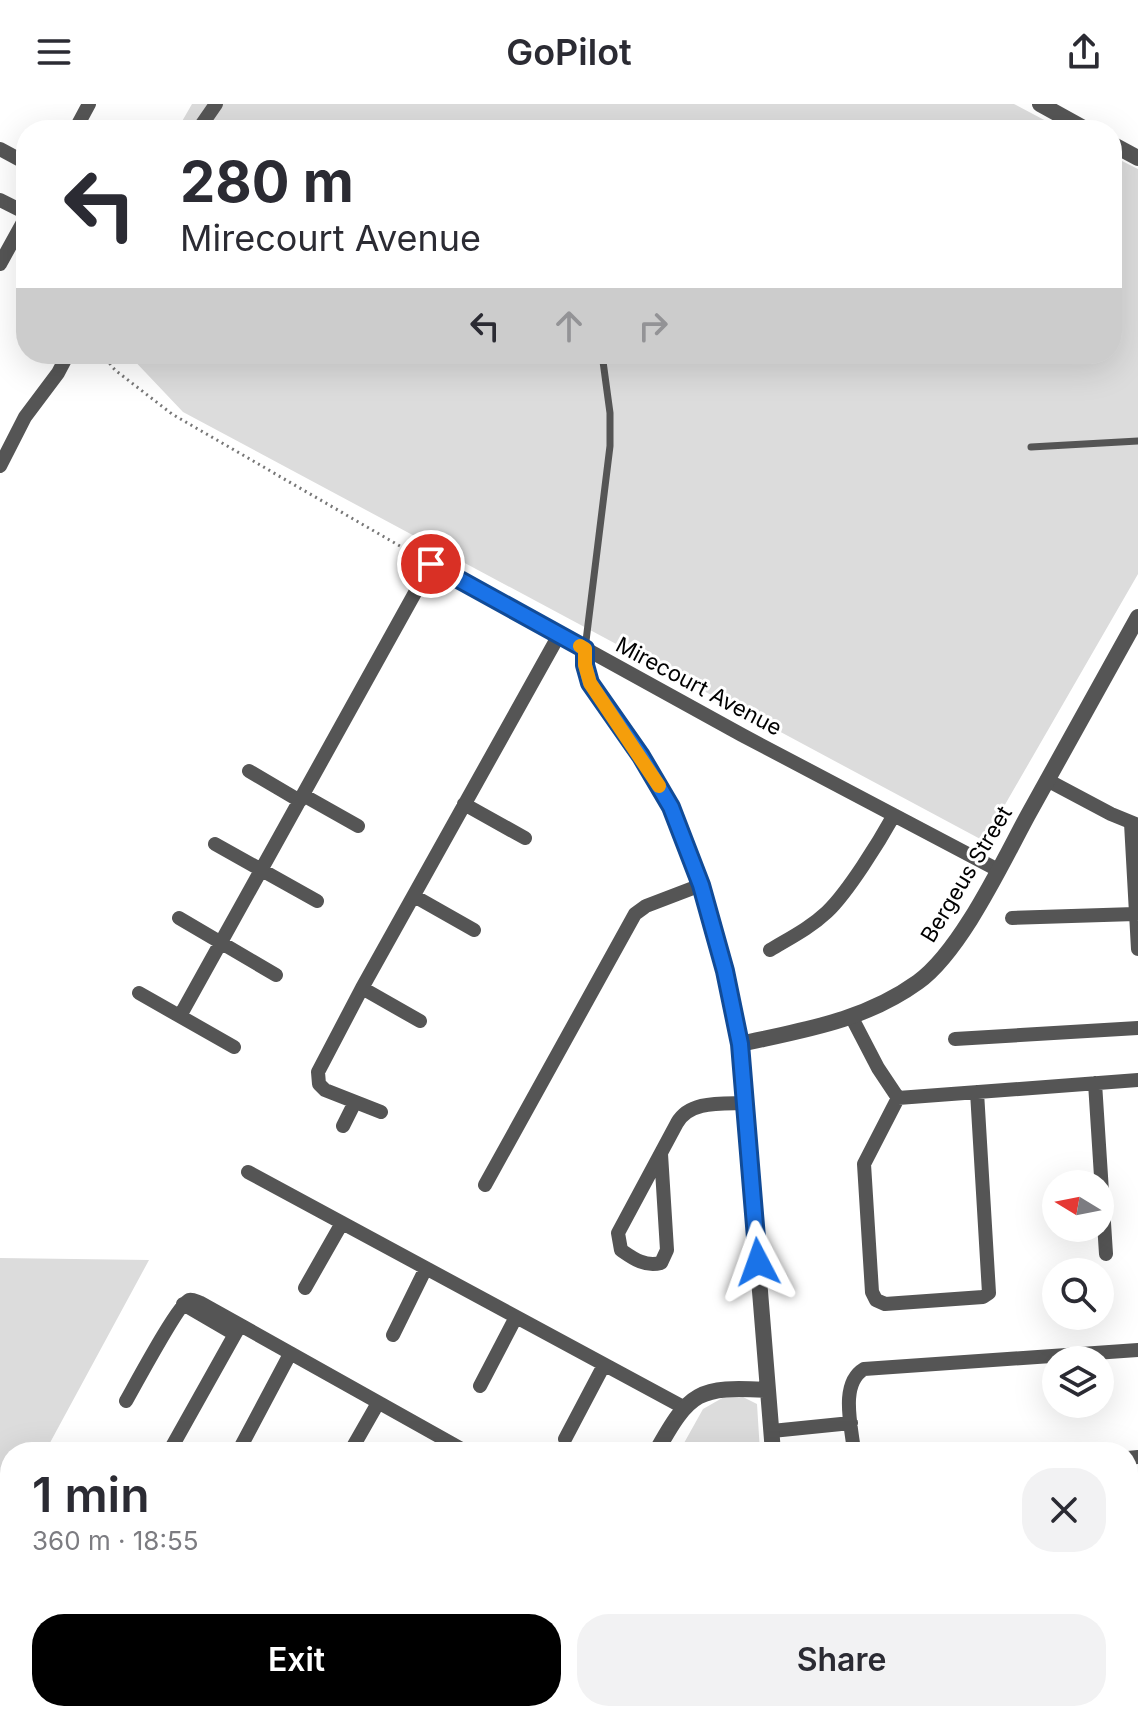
<!DOCTYPE html>
<html lang="en">
<head>
<meta charset="utf-8">
<style>
  :root { --surface:#fff; --page:#f2f2f3; --text:#2b2b33; --muted:#7c7c81; --accent:#000 }
  body { margin:0; font-family:Inter,sans-serif; background:var(--page); color:var(--text); height:100vh; display:flex; flex-direction:column; font-size:30px; white-space:nowrap }
  * { box-sizing:border-box; margin:0 }
  p { font-size:26px; color:var(--muted) }
  .icon { flex:none; width:44px; height:44px; fill:none; stroke:currentColor; stroke-width:2; stroke-linecap:round; stroke-linejoin:round }
  .map { position:relative; flex:1; overflow:hidden }
  .details { position:absolute; left:0px; top:1338px; width:1138px; height:280px; display:flex; flex-direction:column; background:var(--surface); border-radius:32px 32px 0 0; box-shadow:0 8px 32px #0002 }
  .details>* { flex:none }
  .hud { position:absolute; left:16px; top:16px; width:1106px; height:244px; border-radius:32px; box-shadow:0 8px 32px #0002; background:#fff; color:var(--text); overflow:hidden }
  .needle { width:52px; rotate:280deg }
  .controls { position:absolute; left:1042px; top:1066px; display:grid; gap:16px }
  .controls a { display:grid; place-items:center; width:72px; height:72px; border-radius:50%; background:var(--surface); box-shadow:0 8px 32px #0002; font-size:40px }
  .pin { position:absolute; display:grid; place-items:center; width:68px; height:68px; color:#fff; margin:-34px; border:4px solid #fff; border-radius:50%; box-shadow:0 2px 8px #0007 }
  .me { position:absolute; width:88px; margin:-44px; rotate:356deg; stroke-linejoin:round; filter:drop-shadow(0 0 6px #0008) }
  .turn { display:flex; align-items:center; gap:28px; height:168px; padding:0 32px; font-size:36px }
  .turn .icon { width:104px; height:104px; stroke-width:2.5 }
  .turn b { display:block; font-size:56px; line-height:68px }
  .lanes { display:flex; align-items:center; height:76px; padding:0 32px; background:#0003; justify-content:center; gap:40px; direction:ltr }
  .lanes .off { opacity:.35 }
  .round { display:grid; place-items:center; flex:none; width:84px; height:84px; border-radius:32px; background:var(--page) }
  .summary { display:flex; align-items:center; justify-content:space-between; height:136px; padding:0 32px }
  h1 { font-size:48px; font-weight:600; line-height:60px }
  .primary-button { display:flex; gap:16px; margin-top:auto; padding:16px 32px }
  .primary-button a { flex:1; height:92px; border-radius:32px; background:var(--accent); color:#fff; font-size:32px; font-weight:600; line-height:92px; text-align:center }
  .primary-button a+a { background:var(--page); color:var(--text) }
  header { display:flex; justify-content:space-between; align-items:center; height:104px; padding:0 32px; background:var(--surface); font-size:36px; font-weight:600 }
  .map>svg:first-child { display:block }
  .green { fill:#dcdcdc }
  .lines { fill:none; stroke-linecap:round; stroke-linejoin:round }
  .path { stroke:#777; stroke-width:3; stroke-dasharray:2 4; stroke-linecap:butt }
  .service { stroke:#555; stroke-width:7 }
  .minor { stroke:#555; stroke-width:14 }
  .tertiary { stroke:#555; stroke-width:16 }
  .route-casing { stroke:#114b97; stroke-width:20 }
  .route { stroke:#1a73e8; stroke-width:14 }
  .slow { stroke:#f59e0b; stroke-width:14 }
  .labels { text-anchor:middle; dominant-baseline:central; stroke-width:6; stroke-linejoin:round; paint-order:stroke }
  .street-label { font-size:22px; fill:#000; stroke:#fff }
</style>
</head>
<body>
<header><svg class="icon" aria-label="menu" viewBox="0 0 24 24"><path d="M4 6h16M4 12h16M4 18h16"/></svg>GoPilot<svg class="icon" aria-label="share" viewBox="0 0 24 24"><path d="M12 15V3M7 8l5-5 5 5M5 13v7h14v-7"/></svg></header>
<div class="map">
<svg width="1138" height="1618" viewBox="0 0 1138 1618">
  <rect width="100%" height="100%" fill="#fff"/>
  <!-- green -->
  <path class="green" d="M192,0H1014L1063,26H177Z
    M1112,52L1138,65V470L984,737L183,308L128,250H1112Z
    M0,1154L149,1156L45,1348H10V1412L0,1430Z
    M724,1293H743L757,1300L760,1348H679L703,1305Z
    M536,1608H779V1618H531Z"/>
  <g class="lines">
    <!-- path -->
    <path class="path" d="M102,250L115,266L172,310L412,449"/>
    <!-- service -->
    <path class="service" d="M1031,343L1138,337
      M585,545L610,342V309L602,250"/>
    <!-- minor -->
    <path class="minor" d="M75,26L89,0
      M198,26L216,0
      M0,45L26,59
      M0,96L26,109
      M0,160L26,113
      M0,362L25,313L58,269L68,250
      M423,455L742,631L998,766
      M585,545C583,587 619,619 640,652C696,738 720,840 740,940
      M249,667L300,697
      M1047,676L1111,710L1138,721
      M303,691L358,722
      M464,700L525,734
      M1131,719L1138,845
      M215,740L317,797
      M414,792L474,826
      M179,814L276,871
      M1012,814L1135,810
      M770,846C790,834 810,824 827,808C848,788 879,738 894,711
      M362,884L420,917
      M139,889L234,943
      M180,912L431,460
      M852,914L878,964L898,994L1138,976
      M955,935L1138,924
      M1095,979L1106,1150
      M898,994L864,1060L872,1188L876,1196L885,1200L983,1193L989,1189L977,988
      M381,1008L325,986L319,980L318,968L362,884L559,531
      M343,1022L355,998
      M661,1050L667,1146L661,1159C645,1163 634,1155 621,1146L618,1129L677,1019C690,996 722,1000 747,999
      M248,1068L683,1303
      M485,1081L635,810L646,802L701,781
      M305,1184L342,1119
      M183,1200L231,1228
      M393,1231L426,1164
      M480,1282L516,1213
      M126,1297C134,1283 179,1199 189,1196C193,1195 197,1198 201,1199L467,1348
      M772,1327L851,1319
      M565,1335L604,1261
      M169,1348L239,1223
      M238,1348L290,1250
      M350,1348L378,1299
      M854,1348C852,1324 839,1280 864,1265L1138,1246
      M1128,1354L1138,1353
      M1128,1520L1138,1519
      M0,1560L10,1566
      M188,1608L206,1618
      M15,1618L20,1608
      M348,1618L354,1608
      M418,1618L424,1608"/>
    <!-- tertiary -->
    <path class="tertiary" d="M1040,0L1087,26
      M1112,40L1138,54
      M656,1348C690,1287 698,1282 768,1286
      M773,1348L740,940C803,926 864,917 918,878C961,847 1002,759 1028,711C1064,645 1101,579 1138,513
      M793,1608V1618
      M506,1618L512,1608"/>
  </g>
  <g class="lines">
    <defs>
      <path id="route" d="M431,460L585,545V561L590,579L641,652L671,703L701,781L725,867L740,940L758,1158"/>
    </defs>
    <!-- route casing -->
    <use href="#route" class="route-casing"/>
    <!-- route -->
    <use href="#route" class="route"/>
    <!-- slow -->
    <path class="slow" d="M580,542L585,545V561L590,579L659,682"/>
  </g>
  <g class="labels">
    <!-- street labels -->
    <g class="street-label">
      <text transform="translate(699 582) rotate(28)">Mirecourt Avenue</text>
      <text transform="translate(966 770) rotate(-59)">Bergeus Street</text>
    </g>
  </g>
</svg>
<div class="controls">
<a><svg class="needle" viewBox="-14 -14 28 28"><path d="M0-13l5 13h-10z" fill="#e53935"/><path d="M0 13l5-13h-10z" fill="#7c7c81"/></svg></a>
<a><svg class="icon" aria-label="search" viewBox="0 0 24 24"><circle cx="10" cy="10" r="6"/><path d="M15 15l6 6"/></svg></a>
<a><svg class="icon" aria-label="layers" viewBox="0 0 24 24"><path d="M12 4l9 5-9 5-9-5zM3 14l9 5 9-5"/></svg></a>
</div>
<div class="pin" style="left:431px;top:460px;background:#d93025"><svg class="icon" aria-label="arrive" viewBox="0 0 24 24"><path d="M6 21V4h12l-3 4 3 4H6"/></svg></div>
<svg class="me" style="left:758px;top:1158px" viewBox="-20 -20 40 40"><path d="M0-17L14 15 0 8-14 15z" fill="#1a73e8" stroke="#fff" stroke-width="4"/></svg>
<div class="hud">
<div class="turn"><svg class="icon" aria-label="left" viewBox="0 0 24 24"><path d="M17 20v-9H6M10 6l-5 5 5 5"/></svg><div><b>280 m</b>Mirecourt Avenue</div></div>
<div class="lanes"><svg class="icon" aria-label="left" viewBox="0 0 24 24"><path d="M17 20v-9H6M10 6l-5 5 5 5"/></svg><svg class="icon off" aria-label="ahead" viewBox="0 0 24 24"><path d="M12 20V5M6 11l6-6 6 6"/></svg><svg class="icon off" aria-label="right" viewBox="0 0 24 24"><path d="M7 20v-9h11M14 6l5 5-5 5"/></svg></div>
</div>
<section class="details">
<div class="summary"><div><h1>1 min</h1><p>360 m · 18:55</p></div><a class="round"><svg class="icon" aria-label="close" viewBox="0 0 24 24"><path d="M6 6l12 12M18 6L6 18"/></svg></a></div>
<div class="primary-button"><a>Exit</a><a>Share</a></div>
</section>
</div>
</body>
</html>
